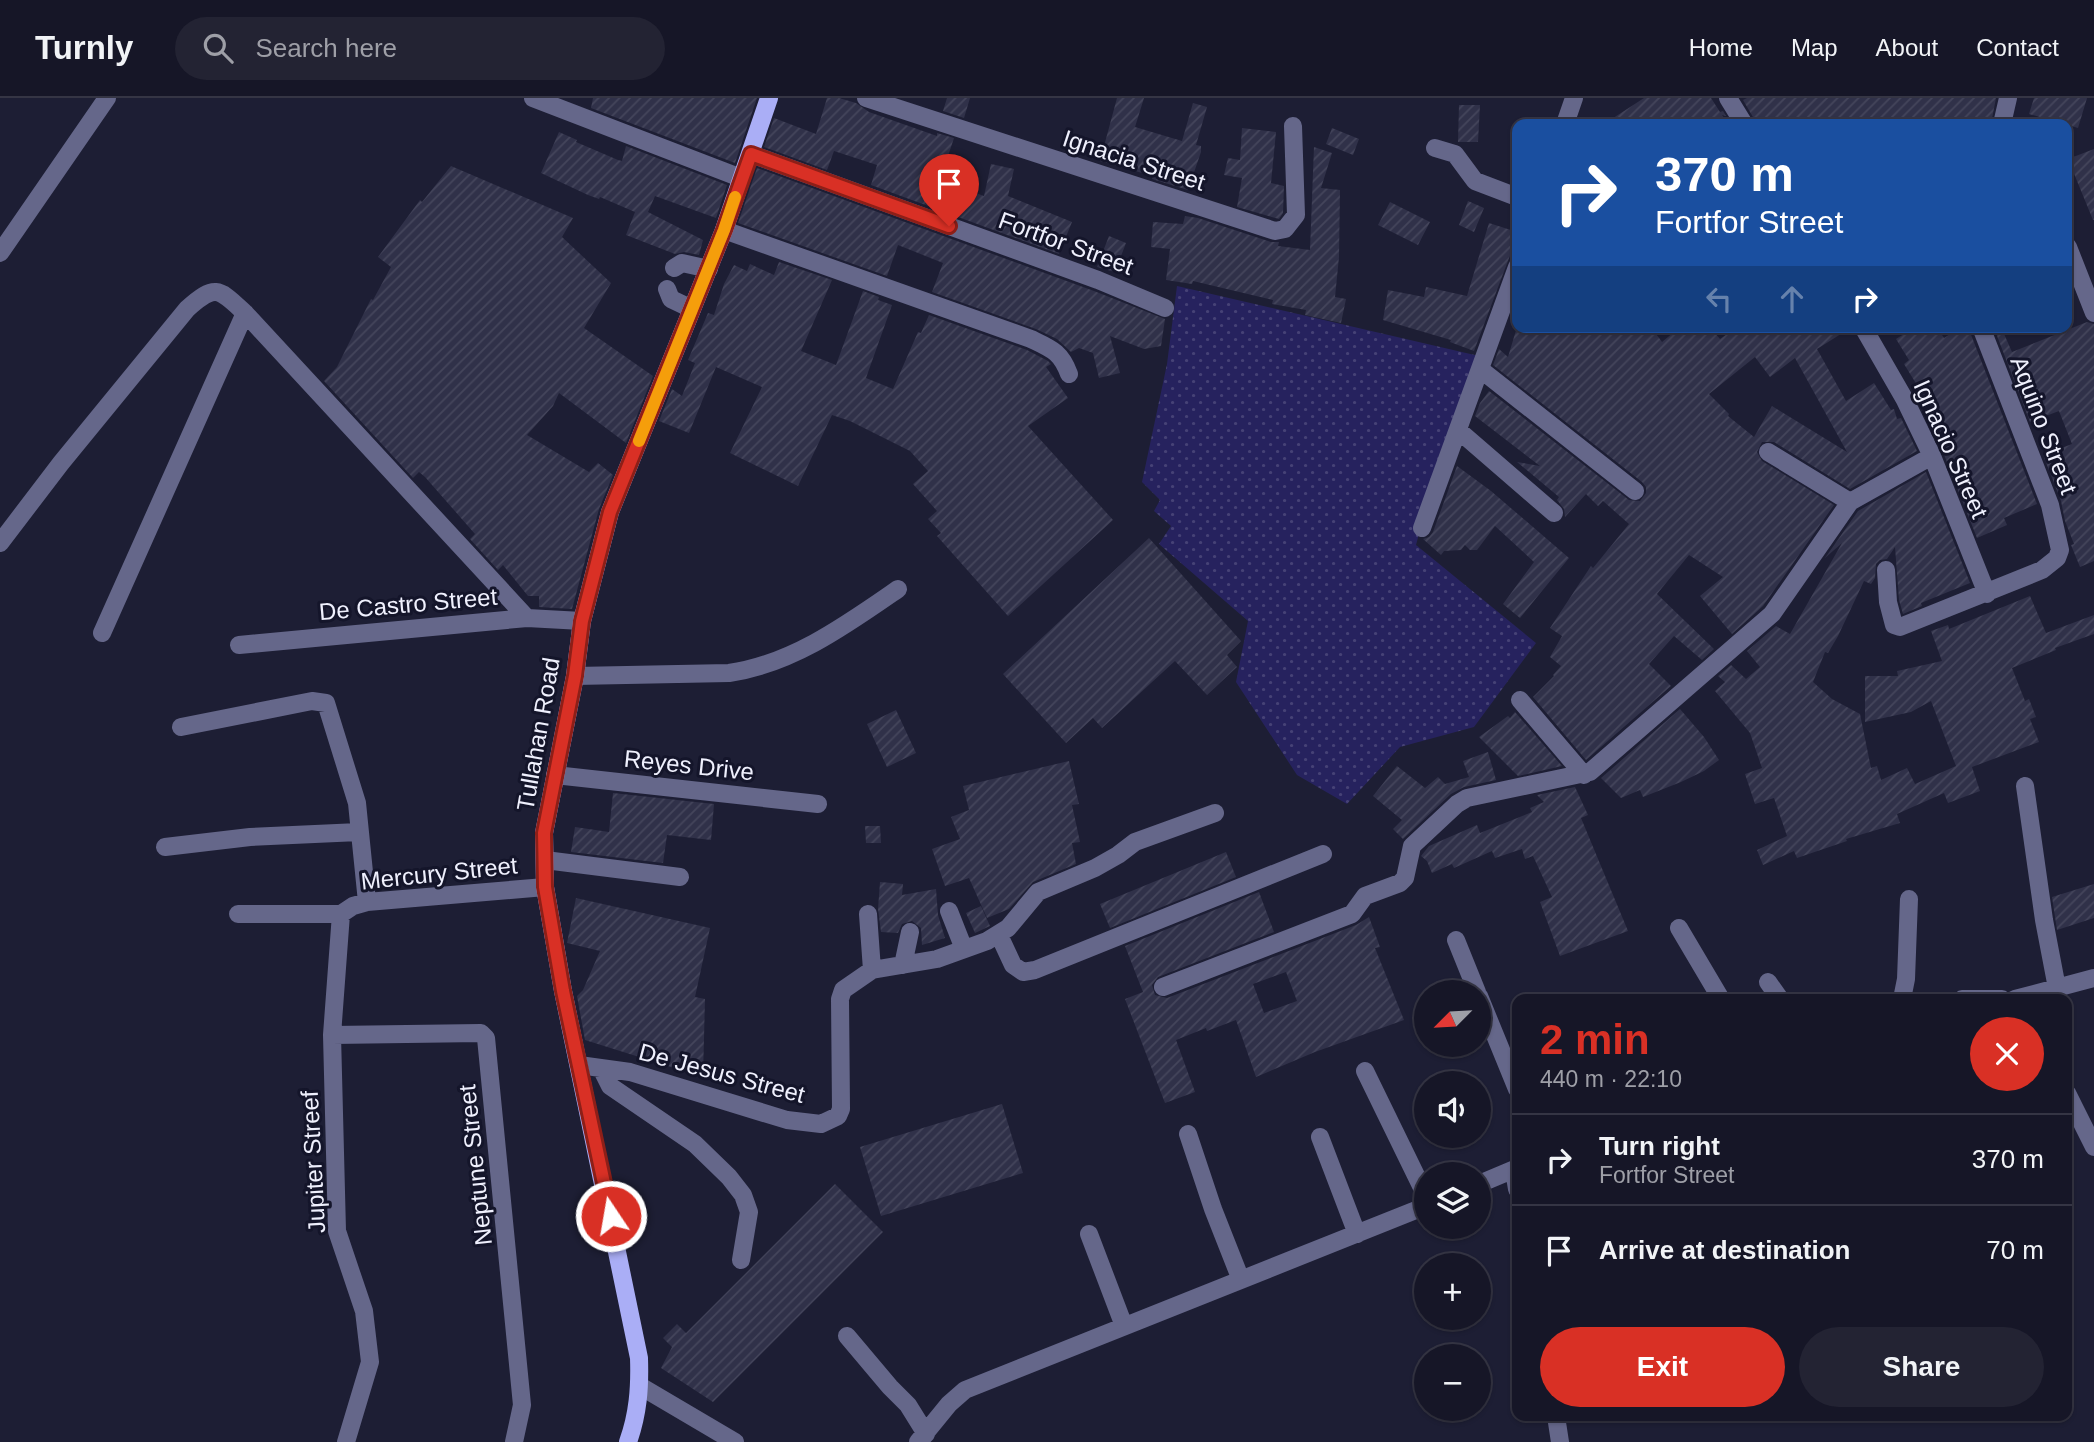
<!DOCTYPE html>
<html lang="en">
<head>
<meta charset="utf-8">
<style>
  :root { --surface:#161627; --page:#232333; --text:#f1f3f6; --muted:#9e9fa7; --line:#353544; --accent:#d93025 }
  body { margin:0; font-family:Helvetica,sans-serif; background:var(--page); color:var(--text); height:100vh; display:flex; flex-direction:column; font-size:26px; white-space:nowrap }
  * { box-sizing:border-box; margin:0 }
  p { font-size:23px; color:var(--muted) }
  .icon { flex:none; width:38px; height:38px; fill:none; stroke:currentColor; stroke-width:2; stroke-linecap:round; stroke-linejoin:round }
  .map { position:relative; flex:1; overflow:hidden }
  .side { position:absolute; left:1512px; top:896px; width:560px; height:427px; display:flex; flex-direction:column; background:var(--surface); border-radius:14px; box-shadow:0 2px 5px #0004,0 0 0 2px var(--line) }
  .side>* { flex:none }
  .banner { position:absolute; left:1512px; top:21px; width:560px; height:214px; border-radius:14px; box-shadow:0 2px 5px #0004,0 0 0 2px var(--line); background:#1a4fa0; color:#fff; overflow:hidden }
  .needle { width:46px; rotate:246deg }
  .buttons { position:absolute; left:1414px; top:882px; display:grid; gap:14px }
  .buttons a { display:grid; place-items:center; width:77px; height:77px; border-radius:50%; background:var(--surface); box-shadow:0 2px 5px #0004,0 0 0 2px var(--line); font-size:35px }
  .pin { position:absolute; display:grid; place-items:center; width:60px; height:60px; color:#fff; margin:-72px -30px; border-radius:50% 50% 50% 0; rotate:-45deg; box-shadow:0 0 7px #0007 }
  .pin .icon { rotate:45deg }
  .me { position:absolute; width:77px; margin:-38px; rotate:348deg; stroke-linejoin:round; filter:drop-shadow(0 0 5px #0008) }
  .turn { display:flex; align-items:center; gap:24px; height:147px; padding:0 28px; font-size:32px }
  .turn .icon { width:91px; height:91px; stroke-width:2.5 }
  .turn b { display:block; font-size:49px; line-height:60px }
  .lanes { display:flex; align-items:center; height:66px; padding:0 28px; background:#0003; justify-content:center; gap:35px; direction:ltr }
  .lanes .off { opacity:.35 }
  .round { display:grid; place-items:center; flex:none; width:74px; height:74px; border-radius:37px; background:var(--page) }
  .headline { display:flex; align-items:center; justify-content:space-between; height:119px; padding:0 28px }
  h1 { font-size:42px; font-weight:700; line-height:52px; color:var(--accent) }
  .primary-button { display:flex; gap:14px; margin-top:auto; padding:14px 28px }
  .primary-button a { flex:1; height:80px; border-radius:42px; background:var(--accent); color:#fff; font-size:28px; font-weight:700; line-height:80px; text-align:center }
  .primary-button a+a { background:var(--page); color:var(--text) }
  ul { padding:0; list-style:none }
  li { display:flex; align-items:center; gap:21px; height:91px; padding:0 28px; border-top:2px solid var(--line) }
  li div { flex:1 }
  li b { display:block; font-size:26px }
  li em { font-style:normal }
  header { display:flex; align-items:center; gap:42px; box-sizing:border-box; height:98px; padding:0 35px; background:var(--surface); border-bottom:2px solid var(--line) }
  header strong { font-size:33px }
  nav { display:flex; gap:38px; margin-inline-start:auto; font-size:24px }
  .search { width:490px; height:63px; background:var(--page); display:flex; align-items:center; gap:18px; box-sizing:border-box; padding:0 24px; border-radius:38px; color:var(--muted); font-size:26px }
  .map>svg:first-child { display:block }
  .grass { fill:url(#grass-dots) }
  .building { fill:url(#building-hatch); fill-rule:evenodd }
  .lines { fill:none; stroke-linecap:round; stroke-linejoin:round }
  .minor { stroke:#65678a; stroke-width:18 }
  .major { stroke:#aaaef6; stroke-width:18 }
  .route-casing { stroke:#8d1f18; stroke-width:18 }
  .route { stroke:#d93025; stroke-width:12 }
  .slow { stroke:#f59e0b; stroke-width:12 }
  .labels { text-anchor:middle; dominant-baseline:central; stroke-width:6; stroke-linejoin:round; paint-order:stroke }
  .street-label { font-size:24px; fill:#eff0fd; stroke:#14152a }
</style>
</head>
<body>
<header>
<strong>Turnly</strong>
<div class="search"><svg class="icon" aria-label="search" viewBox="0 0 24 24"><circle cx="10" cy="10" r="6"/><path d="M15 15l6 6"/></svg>Search here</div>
<nav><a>Home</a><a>Map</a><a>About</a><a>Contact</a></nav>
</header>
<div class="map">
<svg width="2094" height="1344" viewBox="0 0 2094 1344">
  <defs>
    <pattern id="grass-dots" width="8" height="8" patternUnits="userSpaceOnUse" patternTransform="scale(1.75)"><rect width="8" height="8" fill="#26225e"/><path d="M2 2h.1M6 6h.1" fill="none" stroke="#464276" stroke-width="1.8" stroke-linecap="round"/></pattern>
    <pattern id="building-hatch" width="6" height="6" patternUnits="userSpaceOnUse" patternTransform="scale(1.75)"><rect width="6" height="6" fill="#303149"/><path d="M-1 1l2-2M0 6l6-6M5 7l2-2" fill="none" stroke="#44455b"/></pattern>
  </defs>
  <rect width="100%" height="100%" fill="#1d1e34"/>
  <!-- grass -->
  <path class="grass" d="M1177,188L1479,258L1428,402L1416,447L1536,545L1474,629L1400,649L1347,706L1297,677L1236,584L1248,523L1159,446L1171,428L1154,413L1160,402L1142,384L1167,266Z"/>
  <!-- building -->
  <path class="building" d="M593,0H757L735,65L591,10Z
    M827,0H839L856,5L869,14L937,38V35L954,40L940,82L984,98L991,66L1014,71L1008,98L1072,124L1059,156L871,87L877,67L834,53L827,72L764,49L774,20L816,36Z
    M947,0H970L964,20L943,13Z
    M1117,0H1144L1135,29L1182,43L1193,5L1207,9L1196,47L1201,48V54L1188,92L1152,81L1153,78L1100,63Z
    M1644,0H1711L1720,14L1723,13L1726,18L1722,17L1728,26H1604Z
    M1747,0H1996L1991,26H1787L1773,24V26H1757L1743,2Z
    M2034,0H2087L2078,30L2029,16Z
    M1459,7H1480L1478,44H1458Z
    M1242,30L1276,34L1271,85L1284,88L1283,115L1279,121L1237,109L1242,80L1224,77L1228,60L1240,62Z
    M1332,30L1359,41L1353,57L1326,46Z
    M559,34L577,42L576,44L618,62L622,63L626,48L727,87L716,120L655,98L648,114L703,142L699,157L684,154L675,156L626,137L635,114L600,99L599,101L588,97L541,75Z
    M1314,49L1332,55L1321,90L1340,92L1339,159L1335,199L1346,201L1341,225L1305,217L1306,212L1272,206L1273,202L1193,183L1192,186L1166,182L1170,151L1151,149L1153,124L1183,126L1185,118L1198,120L1271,144H1279L1278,148L1310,152Z
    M2094,51V122H2093L2068,61Z
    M451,68L573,120L562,139L611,185L584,230L653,278L626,345L559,295L553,308L527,337L589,374L598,365L613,377L599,411L572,511L539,509V498H528L503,467L498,472L470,441L475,436L425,379L419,374L413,380L324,283L337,269L371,201L373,202L391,169L378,159L420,102L422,104Z
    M757,70L1094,193L1165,221L1161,248L1144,251L1110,238L1120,275L1099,280L1093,255L1079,250L1071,254L1057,241L1036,231L932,194L943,165L898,147L887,178L738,125Z
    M1468,103L1484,110L1474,134L1459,127Z
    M1390,104L1430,124L1418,147L1378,127Z
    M1489,125L1517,134V139L1474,253L1450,244L1451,242L1383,222L1388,192L1424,199L1426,189L1467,198Z
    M1109,138L1126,145L1115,174L1097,169Z
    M779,164L832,182L801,253L836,267L863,193L879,199L878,202L892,207L866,280L893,291L918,234L921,235L929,217L1027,252L1048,263L1051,266L1046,269L1068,300L1028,328L1113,422L1008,518L937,438L941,435L928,421L937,413L913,386L928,373L910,353L850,323L832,317L798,388L730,355L762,289L716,269L689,335L659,323L672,291L682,298L695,265L688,262L708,215L714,217L724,186L734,167L747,173L750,166L774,177Z
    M2087,224L2094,226V463L2080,469L2071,447L2074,446L2065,423L2061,403L2043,357L2072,346L2059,313L2030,324L1994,230L2001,229L2012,254Z
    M1517,229H1651L1662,244L1680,229H1710L1720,241L1737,229H1852L1817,251L1846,303L1874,285L1891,312L1894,311L1897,321L1901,320L1917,353L1850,391L1774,344H1762L1757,354L1762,363L1834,407L1763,508L1732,536L1700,498L1723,479L1689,457L1657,496L1714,551L1702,562L1674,538L1649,566L1671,588L1586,662L1533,599L1554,578L1553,577L1561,568L1550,559L1562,538L1550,530L1591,468L1593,470L1629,426L1603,403L1598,408L1586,396L1565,419L1564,411L1557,402L1559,399L1517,364L1540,368L1475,318L1480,305L1489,293L1629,402L1640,403L1646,395V389L1642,384L1493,267L1499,251L1508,259ZM1755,259L1770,279L1795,260L1847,354L1772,308L1754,339L1728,318L1729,316L1709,296Z
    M1915,229H1937L1944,240L1961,229H1968L2037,406L2004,420L2007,427L1977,440L1943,354L1923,312L1929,310L1925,300L1904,266L1909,262L1896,241Z
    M1457,368L1491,393L1569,460L1520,520L1503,506L1534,464L1495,428L1477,452H1470L1465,447L1461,452L1444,453L1441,457L1423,441L1429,439L1433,434Z
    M1926,374L1970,485L1921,505L1922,508L1903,516L1899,502L1895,449L1887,461L1880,462L1876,466L1875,480L1871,486L1864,483L1838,538L1828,555L1825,554L1813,584L1832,601L1860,616L1871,670L1877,668L1881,682L1907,670L1915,686L1956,668L1931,603L1911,614L1865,624V578H1898L1897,573L1942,563L1931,533L1948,527L1949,531L2030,498L2046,535L2094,517V536L2055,550L2056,552L2012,570L2025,603L2029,601L2036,619L2030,621L2039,644L1972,669L1980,693L1948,705L1944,695L1897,716L1900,725L1846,741L1847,743L1797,760L1794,753L1763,767L1757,752L1787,738L1774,700L1755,706L1745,676L1762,670L1750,635L1715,593L1725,584L1718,578L1731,567L1746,581L1760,569L1747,553L1776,528L1790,536L1842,445L1825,460L1858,413Z
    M1149,440L1241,543L1227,557L1237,569L1207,597L1175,563L1102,630L1093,620L1066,645L1003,576Z
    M1680,611L1704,639L1719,662L1704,673L1681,684L1643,699L1640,692L1621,700L1601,680Z
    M896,612L916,655L887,669L867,626Z
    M1515,614L1562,668L1518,678L1479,639L1508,618L1510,620Z
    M1488,654L1496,682L1464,689L1451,696L1403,741L1393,731L1402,722L1373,698L1397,668L1425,690L1438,679L1445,686L1469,679L1463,663Z
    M1069,663L1079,706L1072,707L1080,744L1072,745L1076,766L1033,784L1009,811L987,820L969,780L945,788L932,751L960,741L951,719L969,712L963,688Z
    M1575,689L1588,717L1581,720L1628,833L1560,858L1540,804L1552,799L1533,758L1525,761L1522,751L1495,760L1492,753L1454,770L1452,766L1432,775L1427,763L1421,758L1429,748L1477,727L1480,735L1532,714L1530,710L1544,704L1537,697Z
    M613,695L714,706L711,742L667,737L663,765L571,754L575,729L609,734Z
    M865,728H880L881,745H866Z
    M1226,754L1236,779L1110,830L1100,806Z
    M880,784L903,786L902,797L936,791L938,817L945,840L922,847L921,830L912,823L902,826L898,835L881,834L878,811Z
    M2094,786V820L2057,832L2052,799Z
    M1259,794L1274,834L1158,879L1152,887L1155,897L1167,900L1356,827L1369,819L1380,849L1375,850L1404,922L1315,954L1256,979L1236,922L1207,933L1206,930L1176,942L1195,994L1165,1005L1125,901L1143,894L1125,848ZM1286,874L1297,903L1264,915L1253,886Z
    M576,800L710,830L695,899L705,901L703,979L585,942L577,898L583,892L600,853L567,845Z
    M981,808L990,828L975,835L966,815Z
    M1002,1006L1023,1075L881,1118L860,1049Z
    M835,1086L883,1134L713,1304L661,1270L672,1249L663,1240L677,1226L686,1235Z"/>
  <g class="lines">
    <!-- minor -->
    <path class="minor" d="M533,0L741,80
      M866,0L1275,133L1285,131L1296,117L1293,28
      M1728,0L1744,26
      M1565,26L1574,0
      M2002,26L2008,0
      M1435,50L1455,56L1475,83L1517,99
      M751,56L1098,182L1165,210
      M724,132L1031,241C1052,251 1061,254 1069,276
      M2068,149L2094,215
      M0,155L107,0
      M674,170L682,165L709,171
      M667,191L671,201L692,211
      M1863,229L1905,302L1932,358L1987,496
      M1480,271L1635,393
      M1458,332L1554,415
      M1768,354L1850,404
      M1422,430L1517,169
      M0,445L61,365L187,211C216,185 219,191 245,215L527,520
      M1886,472L1888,504L1894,527L1900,529L2042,472L2057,460L2060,452L2050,407L1981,229
      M102,535L245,215
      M239,547L527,520L582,523
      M575,578L729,575C792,566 846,527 898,491
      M1520,602L1584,677
      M181,629L312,603L326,605L357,705L367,804
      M555,677L818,706
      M2025,688L2044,822L2057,890
      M165,749L250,739L359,734
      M545,762L680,779
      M949,813L964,851
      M238,816H341
      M341,816L332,937L337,1133L364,1213L370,1264L346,1344
      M341,816L353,808L367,804L545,789
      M868,816L872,872
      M1679,830L1721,901
      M999,837L1013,867L1023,874L1035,872L1323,756
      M1456,842L1477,894
      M903,867L910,834
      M1768,884L1780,901
      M1163,889L1352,816L1365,798L1400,785L1405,780L1412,748L1457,706L1467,700L1590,674L1772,516L1850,404L1932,358
      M1479,898L1517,991
      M1902,901L1906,881L1909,801
      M1962,901H2002
      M2015,901L2094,880
      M332,937L481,935L486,940L522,1307L514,1344
      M579,967L630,974L787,1022L821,1026L838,1018L841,1011L840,901L843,892L872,872L937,861L987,843L1008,830L1038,794L1095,770L1118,757L1135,744L1215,715
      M601,970L610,988L695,1046L729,1079L743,1097L749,1114L741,1162
      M1365,973L1426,1098
      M2067,995L2094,1049
      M1188,1036L1213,1111L1241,1182
      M1320,1039L1357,1136
      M1514,1072L1517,1091
      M1479,1086L1517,1070
      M1089,1136L1124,1228
      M847,1238L890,1289L908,1307L926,1336
      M640,1288L735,1344
      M1556,1318L1560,1344
      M918,1344L949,1306L965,1292L1426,1108"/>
    <!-- major -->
    <path class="major" d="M628,1344C638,1316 640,1290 639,1260L563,893L545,789L544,735L575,578L582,523L610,414L724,132L769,0"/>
  </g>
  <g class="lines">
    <defs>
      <path id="route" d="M611,1118L563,893L545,789L544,735L575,578L582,523L610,414L724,132L751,56L949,128"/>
    </defs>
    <!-- route casing -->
    <use href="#route" class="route-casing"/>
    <!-- route -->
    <use href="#route" class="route"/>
    <!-- slow -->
    <path class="slow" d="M639,343L724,132L735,99"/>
  </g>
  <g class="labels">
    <!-- street labels -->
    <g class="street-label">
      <text transform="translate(1134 62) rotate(18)">Ignacia Street</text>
      <text transform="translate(1066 145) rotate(20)">Fortfor Street</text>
      <text transform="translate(2044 327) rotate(69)">Aquino Street</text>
      <text transform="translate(1951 351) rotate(66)">Ignacio Street</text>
      <text transform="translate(408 506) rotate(-5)">De Castro Street</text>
      <text transform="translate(538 636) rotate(-80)">Tullahan Road</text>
      <text transform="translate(689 667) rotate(6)">Reyes Drive</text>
      <text transform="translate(439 775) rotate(-6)">Mercury Street</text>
      <text transform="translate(722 975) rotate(15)">De Jesus Street</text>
      <text transform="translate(313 1064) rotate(-93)">Jupiter Streef</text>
      <text transform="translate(475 1067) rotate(-96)">Neptune Street</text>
    </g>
  </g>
</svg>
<div class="buttons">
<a><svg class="needle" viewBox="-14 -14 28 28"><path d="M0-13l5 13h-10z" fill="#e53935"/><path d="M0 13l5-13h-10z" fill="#9e9fa7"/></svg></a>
<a><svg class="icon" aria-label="sound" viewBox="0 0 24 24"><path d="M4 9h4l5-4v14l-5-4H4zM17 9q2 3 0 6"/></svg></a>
<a><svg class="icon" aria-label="layers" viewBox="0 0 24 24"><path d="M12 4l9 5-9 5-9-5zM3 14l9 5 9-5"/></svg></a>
<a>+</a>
<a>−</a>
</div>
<div class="pin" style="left:949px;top:128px;background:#d93025"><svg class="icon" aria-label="arrive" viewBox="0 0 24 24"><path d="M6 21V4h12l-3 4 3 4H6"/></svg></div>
<svg class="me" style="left:611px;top:1118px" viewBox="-20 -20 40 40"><circle r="17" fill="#d93025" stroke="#fff" stroke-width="3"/><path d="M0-11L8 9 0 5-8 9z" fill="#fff"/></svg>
<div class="banner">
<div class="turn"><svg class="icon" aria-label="right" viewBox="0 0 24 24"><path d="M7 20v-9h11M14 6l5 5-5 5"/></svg><div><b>370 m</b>Fortfor Street</div></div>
<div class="lanes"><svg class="icon off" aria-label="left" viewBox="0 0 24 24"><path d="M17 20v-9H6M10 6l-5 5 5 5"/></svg><svg class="icon off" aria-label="ahead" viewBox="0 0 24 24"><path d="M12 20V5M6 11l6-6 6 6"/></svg><svg class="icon" aria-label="right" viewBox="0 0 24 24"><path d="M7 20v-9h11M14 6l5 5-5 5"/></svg></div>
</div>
<section class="side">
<div class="headline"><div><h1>2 min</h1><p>440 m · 22:10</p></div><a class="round" style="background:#d93025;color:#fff"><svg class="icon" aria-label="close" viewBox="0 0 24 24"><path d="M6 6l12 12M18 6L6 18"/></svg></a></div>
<ul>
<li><svg class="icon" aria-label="right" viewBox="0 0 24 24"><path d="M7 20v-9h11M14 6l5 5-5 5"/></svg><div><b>Turn right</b><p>Fortfor Street</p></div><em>370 m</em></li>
<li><svg class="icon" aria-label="arrive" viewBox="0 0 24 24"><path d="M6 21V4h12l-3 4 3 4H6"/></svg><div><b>Arrive at destination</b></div><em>70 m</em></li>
</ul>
<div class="primary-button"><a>Exit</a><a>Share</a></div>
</section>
</div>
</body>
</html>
